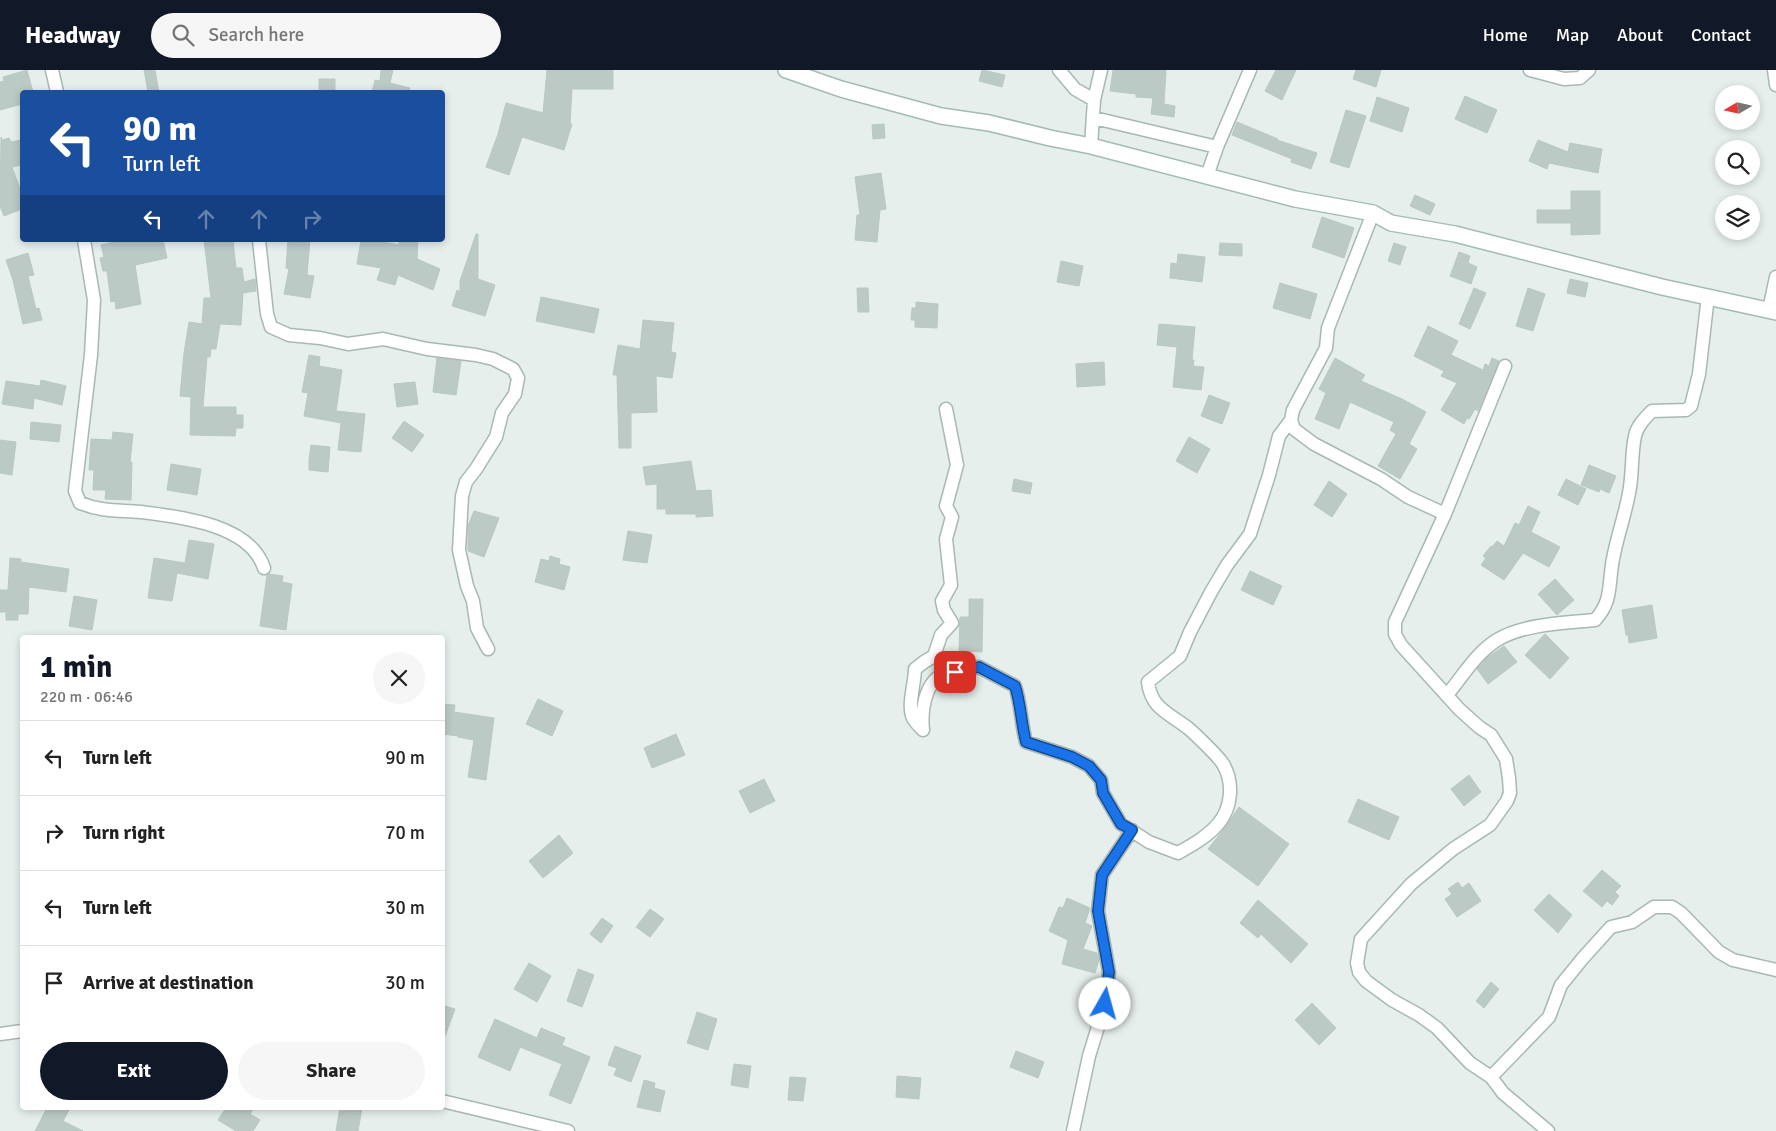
<!DOCTYPE html>
<html lang="en">
<head>
<meta charset="utf-8">
<style>
  :root { --surface:#fff; --page:#f6f6f6; --text:#222; --muted:#767676; --line:#e0e0e0; --accent:#111827 }
  body { margin:0; font-family:Signika,sans-serif; background:var(--page); color:var(--text); height:100vh; display:flex; flex-direction:column; font-size:19px; white-space:nowrap }
  * { box-sizing:border-box; margin:0 }
  p { font-size:16px; color:var(--muted) }
  .icon { flex:none; width:28px; height:28px; fill:none; stroke:currentColor; stroke-width:2; stroke-linecap:round; stroke-linejoin:round }
  .map { position:relative; flex:1; overflow:hidden }
  .details { position:absolute; left:20px; top:565px; width:425px; height:475px; display:flex; flex-direction:column; background:var(--surface); border-radius:5px; box-shadow:0 2px 8px #0003 }
  .details>* { flex:none }
  .guide { position:absolute; left:20px; top:20px; width:425px; height:152px; border-radius:5px; box-shadow:0 2px 8px #0003; background:#1a4fa0; color:#fff; overflow:hidden }
  .needle { width:32px; rotate:261deg }
  .buttons { position:absolute; left:1715px; top:15px; display:grid; gap:10px }
  .buttons a { display:grid; place-items:center; width:45px; height:45px; border-radius:50%; background:var(--surface); box-shadow:0 2px 8px #0003; font-size:25px }
  .pin { position:absolute; display:grid; place-items:center; width:42px; height:42px; color:#fff; margin:-21px; border-radius:10px; box-shadow:0 2px 8px #0006 }
  .me { position:absolute; width:55px; margin:-28px; rotate:7deg; stroke-linejoin:round; filter:drop-shadow(0 0 4px #0008) }
  .turn { display:flex; align-items:center; gap:18px; height:105px; padding:0 20px; font-size:22px }
  .turn .icon { width:65px; height:65px; stroke-width:2.5 }
  .turn b { display:block; font-size:35px; line-height:42px }
  .lanes { display:flex; align-items:center; height:48px; padding:0 20px; background:#0003; justify-content:center; gap:25px; direction:ltr }
  .lanes .off { opacity:.35 }
  .round { display:grid; place-items:center; flex:none; width:52px; height:52px; border-radius:26px; background:var(--page) }
  .summary { display:flex; align-items:center; justify-content:space-between; height:85px; padding:0 20px }
  h1 { font-size:30px; font-weight:800; line-height:38px; color:var(--accent) }
  .button { display:flex; gap:10px; margin-top:auto; padding:10px 20px }
  .button a { flex:1; height:58px; border-radius:30px; background:var(--accent); color:#fff; font-size:20px; font-weight:800; line-height:58px; text-align:center }
  .button a+a { background:var(--page); color:var(--text) }
  ul { padding:0; list-style:none }
  li { display:flex; align-items:center; gap:15px; height:75px; padding:0 20px; border-top:1px solid var(--line) }
  li div { flex:1 }
  li b { display:block; font-size:19px }
  li em { font-style:normal }
  header { display:flex; align-items:center; gap:30px; box-sizing:border-box; height:70px; padding:0 25px; background:var(--accent); color:#fff }
  header strong { font-size:24px }
  nav { display:flex; gap:28px; margin-inline-start:auto; font-size:18px }
  .search { width:350px; height:45px; background:var(--page); display:flex; align-items:center; gap:12px; box-sizing:border-box; padding:0 18px; border-radius:28px; color:var(--muted); font-size:19px }
  .map>svg:first-child { display:block }
  .building { fill:#bbcac4; stroke:#b8c9c2 }
  .lines { fill:none; stroke-linecap:round; stroke-linejoin:round }
  .street-casing { stroke:#a8b8b2; stroke-width:15 }
  .secondary-casing { stroke:#a4bbb3; stroke-width:18 }
  .street { stroke:#fff; stroke-width:12 }
  .secondary { stroke:#fff; stroke-width:15 }
  .route-casing { stroke:#114b97; stroke-width:12 }
  .route { stroke:#1a73e8; stroke-width:9 }
</style>
</head>
<body>
<header>
<strong>Headway</strong>
<div class="search"><svg class="icon" aria-label="search" viewBox="0 0 24 24"><circle cx="10" cy="10" r="6"/><path d="M15 15l6 6"/></svg>Search here</div>
<nav><a>Home</a><a>Map</a><a>About</a><a>Contact</a></nav>
</header>
<div class="map">
<svg width="1776" height="1061" viewBox="0 0 1776 1061">
  <rect width="100%" height="100%" fill="#e6efeb"/>
  <!-- building -->
  <path class="building" d="M27,0L33,22H22V34L0,40V12L4,11L3,7Z
    M144,0H155L159,22H148Z
    M381,0H393L390,13L410,18L409,22H372L375,10L380,11Z
    M547,0H613V19H572L570,54H572L564,80L522,67L509,105L486,97L498,64L506,33L543,43Z
    M982,0L1005,5L1002,17L979,11Z
    M1113,0H1166L1164,34L1175,36L1174,47L1151,44L1153,28L1136,27V24L1110,21Z
    M1276,0H1296L1282,30L1265,21Z
    M1356,0H1381L1376,17L1353,9Z
    M319,9H335V22H319Z
    M1465,26L1497,40L1487,63L1455,49Z
    M1377,27L1409,38L1402,62L1370,51Z
    M1346,40L1366,46L1349,98L1330,92Z
    M1237,52L1278,69L1277,70L1317,83L1311,99L1291,92L1292,89L1232,65Z
    M884,54L885,68L873,69L872,55Z
    M1,67L2,70L9,68L11,72L22,70V95L12,97L22,124V139L4,146L0,136Z
    M1538,70L1568,82L1570,73L1602,79L1598,103L1549,93L1547,99L1529,91Z
    M881,103L886,139L880,140L877,172L855,170L857,145H860L855,107Z
    M1571,121H1600V164L1571,165V153H1537V140H1571Z
    M1415,125L1435,134L1430,145L1410,136Z
    M1322,147L1354,158L1344,188L1312,177Z
    M476,164H478V209L495,215L485,246L452,236L457,220L460,222V211Z
    M123,170H163L167,188L135,195L141,234L116,239L115,231L111,232L107,201H103L100,188L104,187L101,175Z
    M204,170H233L236,198H242L244,212L255,209L256,221L243,223L241,255L220,254L216,279H211L210,287H207L203,337H236V345H243V358H236L235,366L190,365L191,327L180,326L184,283L189,252L202,254L204,228H211Z
    M288,170H310L307,205L314,206L310,228L284,224L289,199L286,198Z
    M361,170H372L399,175V170H418L417,189L440,199L433,220L398,205L395,215L377,210L381,198L357,194Z
    M1220,173L1242,174V186L1219,185Z
    M1394,173L1406,177L1400,195L1388,191Z
    M1459,182L1470,186L1468,193L1477,197L1471,214L1450,206Z
    M28,183L34,205L28,206L36,239L39,238L42,250L23,254L13,210L6,190Z
    M1178,184L1205,187L1202,212L1170,208L1171,193L1177,194Z
    M1061,191L1083,196L1079,216L1057,212Z
    M1570,209L1588,213L1585,227L1567,223Z
    M1280,213L1317,224L1310,249L1273,238Z
    M857,218H868L869,242H858Z
    M1474,218L1486,223L1470,259L1459,254Z
    M1528,218L1545,224L1533,261L1516,256Z
    M541,227L599,239L594,263L536,251Z
    M916,232L938,234L937,258L915,257V250H911L912,238H916Z
    M643,250L674,253L671,282L676,283L672,308L656,306L657,342L631,343V378H619L617,305H613L618,275L640,279Z
    M1159,254L1195,257L1192,290H1194L1193,296L1204,297L1201,320L1173,317L1177,277L1157,275Z
    M1428,256L1458,271L1451,285L1483,300L1485,294L1489,296L1492,288L1499,291L1478,341L1475,339L1469,349L1467,348L1464,354L1441,340L1457,313L1441,306L1444,301L1414,286Z
    M309,285L320,287L319,296L342,300L336,341L365,344L361,382L338,380L341,353L304,346L308,323L302,322Z
    M437,288L461,291L456,325L433,322Z
    M1335,288L1365,305L1361,311L1402,329L1426,342L1409,374L1417,379L1400,409L1378,396L1396,364L1390,360L1394,352L1350,332L1339,359L1315,349L1326,323L1319,319Z
    M1104,292L1105,315L1077,317L1076,294Z
    M41,310L66,316L62,335L34,328L33,339L2,334L6,311L40,316Z
    M415,312L418,334L397,337L394,314Z
    M1209,325L1230,333L1222,354L1201,346Z
    M404,351L424,365L412,382L392,368Z
    M31,352L61,355L59,372L30,369Z
    M113,362L133,364L130,392H132L131,430L105,429L106,420H93L94,400H89L91,369L112,370Z
    M1189,367L1210,379L1197,403L1176,391Z
    M0,370L16,372L12,405L0,403Z
    M311,375L330,377L328,402L309,400V390Z
    M691,391L696,421L711,420L713,446L696,447V444H666V439H657V414L646,415L643,397Z
    M171,394L201,399L197,425L167,420Z
    M1589,395L1616,406L1609,423L1600,419L1599,422L1581,415Z
    M1014,409L1032,413L1030,424L1012,421Z
    M1566,409L1586,419L1578,435L1558,425Z
    M1329,411L1347,424L1332,447L1314,435Z
    M1528,436L1540,442L1531,462L1560,477L1549,497L1523,483L1504,510L1481,495L1486,488L1483,486L1491,476L1492,477L1497,471L1504,476L1515,453L1519,455Z
    M474,441L499,448L484,487L468,481V456Z
    M628,461L652,465L647,493L623,490Z
    M189,470L214,474L208,509L177,503L172,531L148,528L154,488L185,493Z
    M550,486L560,489L559,494L570,497L564,520L535,512L541,489L549,491Z
    M10,488L21,489V492L69,499L66,522L29,517L28,544H18V550H6V542H0V520H8Z
    M1250,501L1282,516L1273,535L1241,520Z
    M269,504L283,506L282,512L292,514L286,560L260,556L267,505Z
    M1555,509L1574,530L1557,545L1538,524Z
    M74,526L97,530L92,560L69,556Z
    M969,529H983L982,582L959,581L960,547H969Z
    M1652,535L1657,568L1629,573L1628,565H1626L1622,540Z
    M1545,564L1569,588L1550,609L1525,585Z
    M1504,576L1517,592L1488,614L1477,599L1488,587Z
    M538,629L563,641L552,666L526,654Z
    M442,634L455,635L454,642L494,648L486,710L468,707L474,670L458,667V666L442,664Z
    M676,664L685,685L652,698L644,678Z
    M1469,705L1481,722L1464,736L1451,719Z
    M764,709L775,731L750,743L739,721Z
    M1358,729L1399,747L1389,770L1348,752Z
    M1239,737L1289,774L1258,816L1208,779L1224,759Z
    M559,765L573,783L543,808L529,791Z
    M1602,800L1621,816L1615,822L1619,826L1612,835L1607,831L1602,837L1583,821Z
    M1458,812L1462,818L1469,813L1481,831L1457,847L1445,829L1452,824L1448,819Z
    M1549,824L1572,845L1558,863L1534,840Z
    M1067,828L1090,838L1085,853L1092,856L1083,879L1097,883L1099,890L1095,903L1062,894L1068,870L1049,861L1059,837L1063,838Z
    M1258,830L1308,874L1291,893L1261,864L1258,868L1240,853Z
    M650,839L664,849L650,867L636,857Z
    M602,848L613,856L601,873L590,864Z
    M529,893L551,906L537,932L514,919Z
    M578,899L594,905L582,937L567,931Z
    M1491,912L1499,919L1484,938L1476,931Z
    M1312,933L1336,958L1319,975L1295,950Z
    M442,935L455,939L444,969H442Z
    M697,942L717,949L708,980L687,973Z
    M495,949L537,968L541,958L565,968L562,975L590,987L571,1034L549,1025L562,994L520,977L510,1001L478,987Z
    M615,976L641,986L631,1012L614,1005L617,998L608,995Z
    M1016,981L1044,992L1038,1008L1010,997Z
    M734,994L751,996L748,1018L731,1015Z
    M897,1006L921,1008L919,1029L896,1027Z
    M790,1007L806,1008L803,1031L788,1030Z
    M644,1010L655,1013L654,1018L665,1021L660,1042L637,1037Z
    M47,1038H70L63,1051L83,1061H35Z
    M226,1038H254L250,1044L260,1050L253,1061H236L218,1050Z
    M340,1038H362L358,1061H336Z"/>
  <g class="lines">
    <defs>
      <path id="street" d="M52,0L57,22
        M1059,0L1075,19L1094,30
        M1530,0L1564,9L1580,8L1589,0
        M1774,0L1776,15
        M1094,48L1217,77
        M1091,76L1094,30L1101,0
        M1207,106L1217,77L1250,0
        M1373,143L1328,258L1326,278L1293,340L1291,350L1294,359L1314,374L1381,409L1408,427L1445,444
        M84,170L94,230L91,285L75,421L80,433C103,442 118,440 141,442C180,447 250,454 264,498
        M259,170L267,244L271,257L289,265L320,268L348,274L383,269L427,279L476,285L493,289L513,299L518,308L515,324L502,343L496,367L476,399L466,412L462,426L459,480L467,516L473,531L477,558L488,579
        M1769,240L1776,207
        M1505,296L1445,444L1395,552V564L1401,575L1459,639L1479,657L1491,665L1506,689L1509,708L1510,723L1507,731L1490,755L1453,779L1411,814L1361,869L1357,893L1359,902L1366,911L1392,930L1419,945L1437,958L1470,993L1491,1007L1503,1023L1548,1061
        M946,339L957,395L946,436L952,447L946,469L951,515L942,531L944,540L952,553L941,565L934,586L924,592L915,599C915,613 907,636 913,648C915,652 920,657 923,660C921,643 924,612 944,604C955,601 967,599 979,597L1015,616C1021,634 1021,653 1026,672L1072,687L1089,696L1101,710L1103,723L1121,754L1149,772L1178,783C1192,775 1207,767 1218,754C1232,738 1234,712 1223,694C1219,687 1195,664 1188,658C1169,643 1151,639 1148,612L1180,586L1190,562L1211,522L1227,495L1250,464L1269,405L1279,366L1291,350
        M1447,625C1462,607 1477,582 1497,570C1523,554 1565,553 1595,550C1613,531 1608,514 1613,489C1617,467 1625,445 1629,423C1633,404 1631,384 1635,366C1637,356 1645,348 1652,341L1686,340L1691,336L1699,304L1708,226
        M0,964L22,961
        M1491,1007L1549,947L1561,915L1583,888L1611,857L1632,852L1654,837H1672L1681,843L1719,882L1733,890L1776,900
        M442,1031L568,1061
        M1073,1061L1089,986L1105,934L1109,902L1098,841L1102,805L1132,760"/>
      <path id="secondary" d="M786,0L841,19L941,46L989,53L1050,68L1091,76L1295,129L1373,143L1391,153L1455,164L1662,217L1776,242"/>
    </defs>
    <!-- street casing -->
    <use href="#street" class="street-casing"/>
    <!-- secondary casing -->
    <use href="#secondary" class="secondary-casing"/>
    <!-- street -->
    <use href="#street" class="street"/>
    <!-- secondary -->
    <use href="#secondary" class="secondary"/>
  </g>
  <g class="lines">
    <defs>
      <path id="route" d="M955,602L979,597L1015,616C1021,634 1021,653 1026,672L1072,687L1089,696L1101,710L1103,723L1121,754L1132,760L1102,805L1098,841L1109,902L1105,934"/>
    </defs>
    <!-- route casing -->
    <use href="#route" class="route-casing"/>
    <!-- route -->
    <use href="#route" class="route"/>
  </g>
</svg>
<div class="buttons">
<a><svg class="needle" viewBox="-14 -14 28 28"><path d="M0-13l5 13h-10z" fill="#e53935"/><path d="M0 13l5-13h-10z" fill="#767676"/></svg></a>
<a><svg class="icon" aria-label="search" viewBox="0 0 24 24"><circle cx="10" cy="10" r="6"/><path d="M15 15l6 6"/></svg></a>
<a><svg class="icon" aria-label="layers" viewBox="0 0 24 24"><path d="M12 4l9 5-9 5-9-5zM3 14l9 5 9-5"/></svg></a>
</div>
<div class="pin" style="left:955px;top:602px;background:#d93025"><svg class="icon" aria-label="arrive" viewBox="0 0 24 24"><path d="M6 21V4h12l-3 4 3 4H6"/></svg></div>
<svg class="me" style="left:1105px;top:934px" viewBox="-20 -20 40 40"><circle r="19" fill="#fff"/><path d="M0-13L10 11 0 6-10 11z" fill="#1a73e8"/></svg>
<div class="guide">
<div class="turn"><svg class="icon" aria-label="left" viewBox="0 0 24 24"><path d="M17 20v-9H6M10 6l-5 5 5 5"/></svg><div><b>90 m</b>Turn left</div></div>
<div class="lanes"><svg class="icon" aria-label="left" viewBox="0 0 24 24"><path d="M17 20v-9H6M10 6l-5 5 5 5"/></svg><svg class="icon off" aria-label="ahead" viewBox="0 0 24 24"><path d="M12 20V5M6 11l6-6 6 6"/></svg><svg class="icon off" aria-label="ahead" viewBox="0 0 24 24"><path d="M12 20V5M6 11l6-6 6 6"/></svg><svg class="icon off" aria-label="right" viewBox="0 0 24 24"><path d="M7 20v-9h11M14 6l5 5-5 5"/></svg></div>
</div>
<section class="details">
<div class="summary"><div><h1>1 min</h1><p>220 m · 06:46</p></div><a class="round"><svg class="icon" aria-label="close" viewBox="0 0 24 24"><path d="M6 6l12 12M18 6L6 18"/></svg></a></div>
<ul>
<li><svg class="icon" aria-label="left" viewBox="0 0 24 24"><path d="M17 20v-9H6M10 6l-5 5 5 5"/></svg><div><b>Turn left</b></div><em>90 m</em></li>
<li><svg class="icon" aria-label="right" viewBox="0 0 24 24"><path d="M7 20v-9h11M14 6l5 5-5 5"/></svg><div><b>Turn right</b></div><em>70 m</em></li>
<li><svg class="icon" aria-label="left" viewBox="0 0 24 24"><path d="M17 20v-9H6M10 6l-5 5 5 5"/></svg><div><b>Turn left</b></div><em>30 m</em></li>
<li><svg class="icon" aria-label="arrive" viewBox="0 0 24 24"><path d="M6 21V4h12l-3 4 3 4H6"/></svg><div><b>Arrive at destination</b></div><em>30 m</em></li>
</ul>
<div class="button"><a>Exit</a><a>Share</a></div>
</section>
</div>
</body>
</html>
